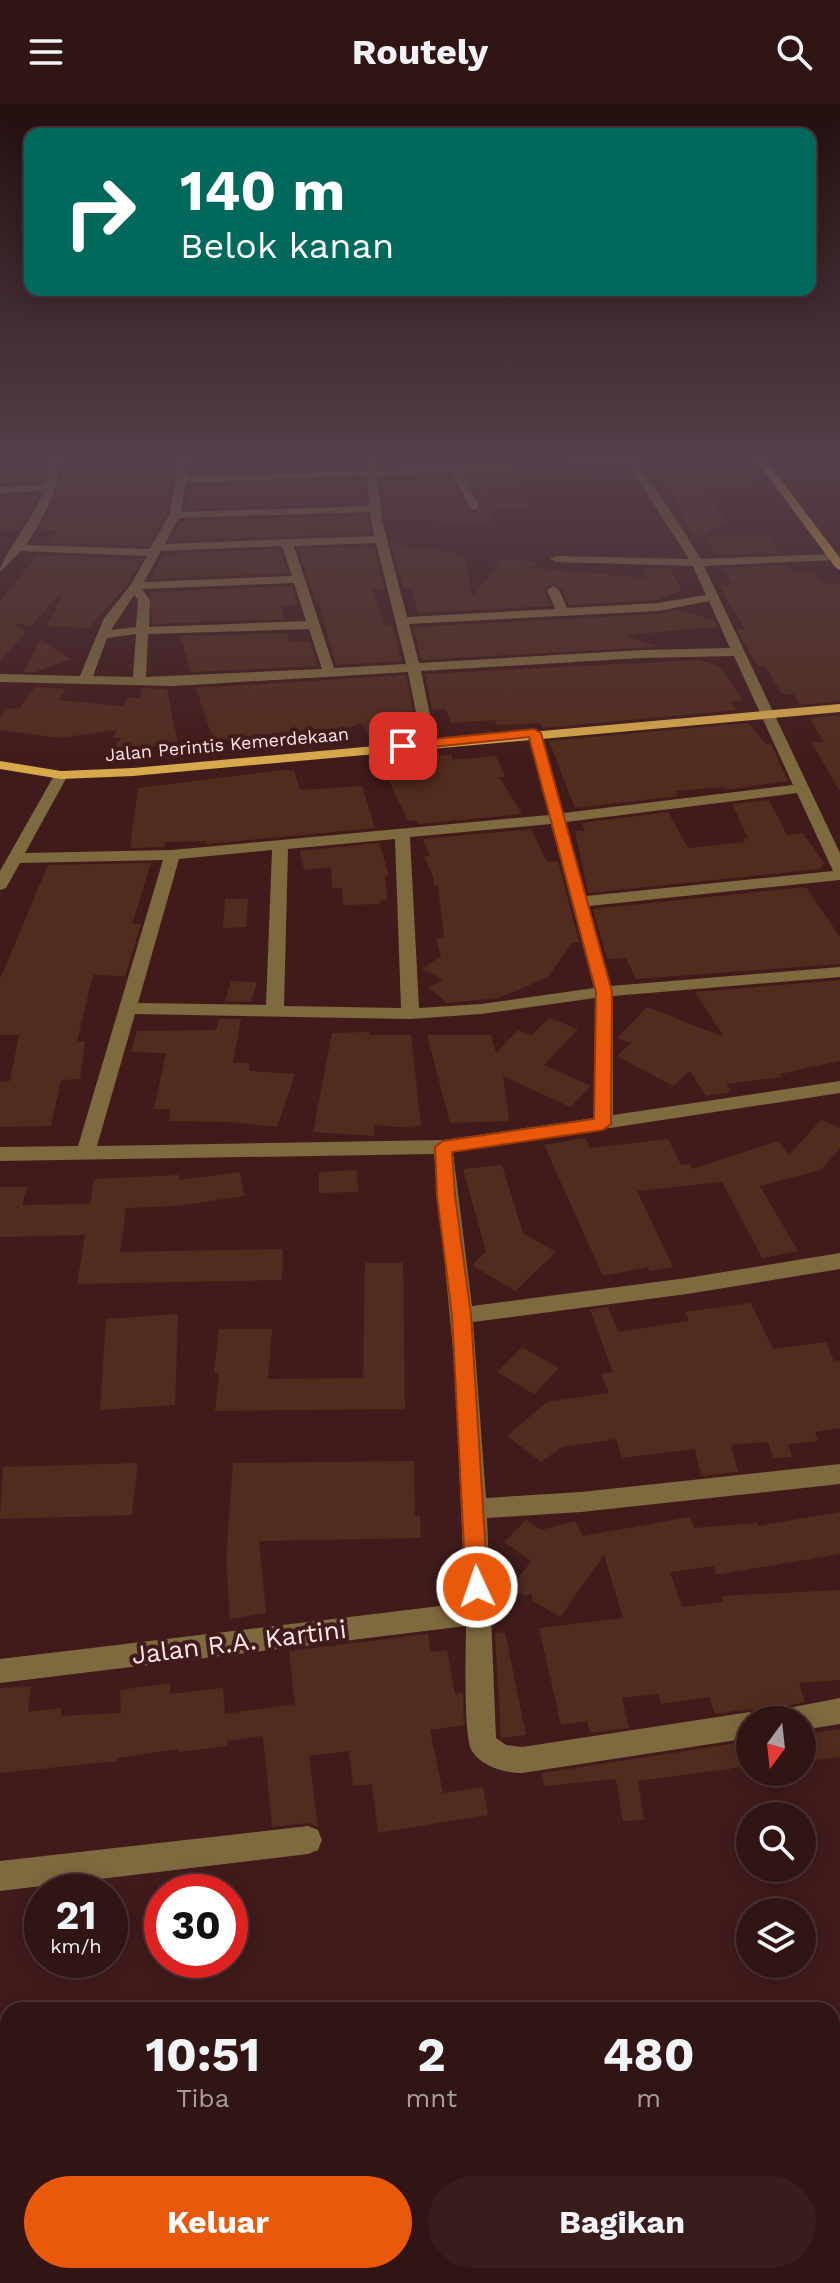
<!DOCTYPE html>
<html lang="id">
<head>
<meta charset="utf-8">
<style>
  :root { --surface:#311414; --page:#391d1d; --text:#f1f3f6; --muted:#a89ea0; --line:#4c3334; --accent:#ea580c }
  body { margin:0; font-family:"Work Sans",sans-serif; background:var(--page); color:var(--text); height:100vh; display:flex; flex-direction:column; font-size:30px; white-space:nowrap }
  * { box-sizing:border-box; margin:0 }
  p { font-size:26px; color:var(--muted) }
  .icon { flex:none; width:44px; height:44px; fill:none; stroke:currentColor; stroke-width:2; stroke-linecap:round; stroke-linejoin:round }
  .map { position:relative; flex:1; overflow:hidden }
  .panel { position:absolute; left:0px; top:1898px; width:840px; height:282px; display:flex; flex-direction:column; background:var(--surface); border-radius:24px 24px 0 0; box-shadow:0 4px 20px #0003,0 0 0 2px var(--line) }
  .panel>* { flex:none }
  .guide { position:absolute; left:24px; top:24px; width:792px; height:168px; border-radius:16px; box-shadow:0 4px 20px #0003,0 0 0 2px var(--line); background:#00695c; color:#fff; overflow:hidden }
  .needle { width:52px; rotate:195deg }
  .fabs { position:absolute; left:736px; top:1602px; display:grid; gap:16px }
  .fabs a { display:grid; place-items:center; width:80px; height:80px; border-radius:50%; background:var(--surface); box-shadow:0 4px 20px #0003,0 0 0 2px var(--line); font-size:40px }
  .speed { position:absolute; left:24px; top:1770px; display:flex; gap:16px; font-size:40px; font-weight:700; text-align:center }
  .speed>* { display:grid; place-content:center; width:104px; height:104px; border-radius:50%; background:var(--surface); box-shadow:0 4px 20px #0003,0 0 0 2px var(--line); line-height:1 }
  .speed small { font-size:20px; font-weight:400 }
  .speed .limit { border:12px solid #d22; background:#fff; color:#111 }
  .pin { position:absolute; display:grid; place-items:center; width:68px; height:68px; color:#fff; margin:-34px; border-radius:16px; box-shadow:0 4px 12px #0006 }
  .me { position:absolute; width:88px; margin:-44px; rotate:357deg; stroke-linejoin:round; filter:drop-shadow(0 0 6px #0008) }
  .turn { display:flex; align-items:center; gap:28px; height:168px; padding:0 24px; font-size:36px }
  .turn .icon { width:104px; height:104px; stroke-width:2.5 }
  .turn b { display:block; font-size:56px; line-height:68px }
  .eta { display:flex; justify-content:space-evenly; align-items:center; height:136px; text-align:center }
  .eta b { font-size:48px; font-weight:700; line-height:56px }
  .cta { display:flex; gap:16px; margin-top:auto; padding:16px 24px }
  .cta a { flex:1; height:92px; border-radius:48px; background:var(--accent); color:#fff; font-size:32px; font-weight:700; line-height:92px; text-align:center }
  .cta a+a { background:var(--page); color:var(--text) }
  header { display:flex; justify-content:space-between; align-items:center; height:104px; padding:0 24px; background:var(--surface); font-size:36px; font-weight:700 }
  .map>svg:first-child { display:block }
  .building { fill:#512c1e }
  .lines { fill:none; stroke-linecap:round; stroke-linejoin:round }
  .minor { fill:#7f693f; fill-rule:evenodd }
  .major { fill:#d8a84c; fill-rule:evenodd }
  .route { fill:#ea580c; stroke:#983908; stroke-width:2 }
  .labels { text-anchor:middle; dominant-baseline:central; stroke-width:8; stroke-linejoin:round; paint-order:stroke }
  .far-street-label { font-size:18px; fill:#fbe6e4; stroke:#411b1b }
  .near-street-label { font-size:26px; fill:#fbe6e4; stroke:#411b1b }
</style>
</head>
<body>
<header><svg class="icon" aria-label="menu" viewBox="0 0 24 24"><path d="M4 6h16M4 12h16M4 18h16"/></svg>Routely<svg class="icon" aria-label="search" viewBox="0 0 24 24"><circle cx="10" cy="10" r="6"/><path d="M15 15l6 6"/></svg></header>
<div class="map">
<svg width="840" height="2179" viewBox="0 0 840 2179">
  <rect width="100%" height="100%" fill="#411b1b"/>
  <!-- building -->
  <path class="building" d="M18,351H43L48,355L44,378L0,380V353Z
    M81,351H160L161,362L175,361L166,410L148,442L47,439L57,426H39L52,399L63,365L79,375Z
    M218,351H363L364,363L190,370L192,360L219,359Z
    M379,351H573L576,355L380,362Z
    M635,351H677L682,359L734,356L753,383L707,385L725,417L704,433L691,428L663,374L652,375Z
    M586,367L596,378L572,380L568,373L516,374L521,384L485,388L530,399V406H493L490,419L385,415L381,375L450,372L466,404L476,409L482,402L467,371Z
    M364,375L366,399L185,405L189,382Z
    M39,390L19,426H0V392Z
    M367,411L370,429L170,437L181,417Z
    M768,432L779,449L716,451L706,433Z
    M391,440L464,450L472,494L501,455L537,458L533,464L647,474L642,465L669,464L682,486L658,496L569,501L562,485L551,480L544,485L551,502L418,509L411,484H403Z
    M374,442L384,485H373L384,522L393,521L402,557L336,561L319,500H316L298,445Z
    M280,445L288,469L151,475L163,450Z
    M37,451L142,455L128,480L88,524L47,522L62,492L60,490L32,521L14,520L26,528L0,557V498Z
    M786,461L794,468L814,469L823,481L840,480V597L800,601L793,590H782L765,562H758L742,536L736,524L745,526L719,481H733L723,464Z
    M292,482L298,501L281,502L284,515L152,520L150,488Z
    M679,506L715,517L717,523L623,531L658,543L421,556L413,523L658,510Z
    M287,529L289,538L310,537L318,562L191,568L180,532Z
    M40,536L71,555L35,568H24Z
    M699,556L719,562L743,597L729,598L737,606L543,624L541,619L497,621L495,616L451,619L446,605L432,606L425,570Z
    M406,571L413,607L400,608L415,636L372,639L362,619L334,629L333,625H312L213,636L196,584Z
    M35,583L66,585L58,596L123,602L127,594H141V584L167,585L178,640L112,647L121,634H113L117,626L59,634L0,626V616L5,605L20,604Z
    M840,611V687L811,638H824L809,614Z
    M748,619L766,640H771L788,677L725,686L724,683L675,687L678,692L575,704L549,637Z
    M422,649L424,653L451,651L452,656L496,652L505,673H499L522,710L418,720L416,716L408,717L378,653Z
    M282,666L294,667L300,686L362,682L375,724L206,740V737L165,738L164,743L130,744L138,684Z
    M769,696L787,731L803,729L824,759L819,765L588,789L575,727H585L581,719L668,708L688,744L746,738L743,735L748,734L732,700Z
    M531,725L547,758L558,757L579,838L572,839L548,873L499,894L447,899L428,883L444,876L422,865L441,852L436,834H444L438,782H434L433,773L424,753L430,752L423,735Z
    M379,739L389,771L385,772L387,796L380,797L381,800L343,801L342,784H332L331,763L304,766L300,747Z
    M151,759L132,820H141L125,872L93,871L77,937H85L80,975L61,976L51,1022L0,1023V978L10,977L19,931H0V875L48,761Z
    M806,783L840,833V860L636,875L626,854L607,855L593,805Z
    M225,795H248L246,823L223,824Z
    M840,876V957L780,970L782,973L726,980L731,988L706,992L690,967L673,982L617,952L631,939L617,934L647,903L724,933L695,888Z
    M231,877L257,878L251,898L225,897Z
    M549,914L578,925L544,961L591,982L570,1003L503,972L509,1017L450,1019L427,931H491L496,949L518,926L532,931Z
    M219,915H241L233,959H250L249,967L295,970L277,1023L230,1018L169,1017L171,1005H154L166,949L131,948L137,927L216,926Z
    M369,928V931H411L421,1021L412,1024L375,1021L374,1032L313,1028L332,929Z
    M821,1016L840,1024V1044L821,1066L760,1082L798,1147L762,1154L722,1078L637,1087L673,1163L650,1167L648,1163L603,1172L544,1041L585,1034L590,1044L668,1035L681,1061L690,1060L692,1065L778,1037L789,1051Z
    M502,1061L523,1129L556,1148L515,1187L472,1161L486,1148L463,1065Z
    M357,1066L358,1088L319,1089V1068Z
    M240,1068L244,1092L177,1102L126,1104L120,1148L283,1145L282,1176L77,1180L85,1131L0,1133V1083H27L22,1101L90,1100L94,1075L179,1071V1076Z
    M365,1159H403L405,1305L215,1307L219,1269H214L219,1225H272L268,1275L363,1274Z
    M751,1199L773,1245L826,1238L834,1257L840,1256V1324L815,1328L818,1337L788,1340L792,1353L773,1354L768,1338L731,1341L738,1368L701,1372L695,1345L622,1354L616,1335L562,1343L541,1358L507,1332L547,1298L609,1289L601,1270L613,1268L590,1206L608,1203L618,1228L689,1217L685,1208Z
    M178,1210L175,1301L100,1306L106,1215Z
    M522,1243L559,1264L534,1290L497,1268Z
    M414,1357L415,1412H420L421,1434L259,1437L266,1509L230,1515L226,1456L233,1359Z
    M138,1359L132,1411L0,1415L3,1363Z
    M840,1408V1450L716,1471L714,1462L670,1468L682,1503L723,1498L722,1492L840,1486V1576L799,1579L805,1598L770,1606L756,1608L750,1605L715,1610L709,1593L661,1600L658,1590L622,1594L629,1624L590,1629L587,1617L561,1621L539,1524L623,1514L604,1451L560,1513L533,1497L531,1490L524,1492L511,1484L531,1457L504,1438L526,1416L541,1426L575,1417L583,1432L690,1413L694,1424L757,1419L758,1422Z
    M505,1528L526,1631L501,1634L495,1529Z
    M428,1530L431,1548L447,1546L455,1590L463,1589L464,1621L430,1626L443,1689L483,1683L488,1711L378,1729L372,1680L353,1682L349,1647L309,1652L318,1723L308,1719L272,1723L263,1632L227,1637V1642L179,1648V1645L117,1654V1657L0,1669V1584L31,1582L28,1608L61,1604V1612L121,1609L120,1586L170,1579V1590L223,1584L225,1610L295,1600L289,1547Z
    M840,1625V1653L815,1656L807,1630Z
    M750,1637V1662L638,1677L644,1716L623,1717L616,1675L544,1682L542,1669Z"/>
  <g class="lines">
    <!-- minor -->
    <path class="minor" d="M52,351H62C58,385 45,413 26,441L150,445L169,411L180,351H190L187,373L367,366L366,351H376L377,365L624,356L621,351H631L669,404L701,455L833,450L839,453L833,456L704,462L840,749V776L589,802L611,882L840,863V873L613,892V1011L840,977V989L453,1048L472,1202L687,1174L840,1149V1165L687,1190L473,1218L486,1394L581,1388L840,1360V1380L581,1408L487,1414L496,1634L506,1641L522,1643L750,1608L761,1616H750V1634L522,1669C505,1669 482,1663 472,1647C463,1633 466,1544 466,1522L0,1579V1555L465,1499L455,1266L434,1050L0,1057V1043L78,1042L163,756L20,759L6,784L0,786V767L56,668L61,667L68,671L25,749L172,746L549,711L527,629L534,625L541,629L563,709L793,681L734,552L642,554L421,567L436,640L429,644L422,640L408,568L173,582L0,578V570L80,572L104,514L130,482L147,452L21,447L0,468C0,455 36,409 44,387L0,389V383L46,381ZM629,362L689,455L556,452L550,455L556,458L693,462L706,491L658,499L567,504L559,486L553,482L547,486L555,505L407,513L382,416L378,372L452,369L469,403L474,406L479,403L462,368ZM367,372L369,402L181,408L186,379ZM370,408L374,432L165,440L179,414ZM376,439L406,560L334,564L294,442ZM282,442L292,472L144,478L161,447ZM294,479L306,517L149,523L150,496L142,485ZM134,491L138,496L136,523L111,526ZM709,497L730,544L642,546L419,559L409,520L658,507ZM309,525L322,565L146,573L148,530ZM136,530L133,573L93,572L107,534ZM797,689L833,767L586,792L566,718ZM551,720L594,884L481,900L419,904L410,733ZM395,735L401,904L284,902L288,745ZM272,746L266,901L138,899L179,755ZM595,894L594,1014L443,1036L97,1042L135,910L410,915L481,910Z
      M840,1594V1620L802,1626V1616H770L773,1607Z
      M308,1722L318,1726L322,1736L318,1746L308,1750L0,1787V1757Z"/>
    <!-- major -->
    <path class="major" d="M752,351H762L840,454V466L836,464Z
      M840,600V608L133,672L61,675L0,665V657L61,667L133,664Z"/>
  </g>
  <!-- sky -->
  <linearGradient id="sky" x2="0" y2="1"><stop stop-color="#240f0f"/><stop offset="0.54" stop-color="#543f4a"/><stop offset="1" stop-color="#543f4a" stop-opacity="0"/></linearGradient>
  <rect width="840" height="656" fill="url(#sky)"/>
  <!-- route -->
  <path class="route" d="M534,625L541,629L612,888L611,1020L603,1026L452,1048L455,1092L471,1211L488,1483L485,1490L477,1493L469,1490L466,1483L452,1211L437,1092L435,1043L443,1037L594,1015L596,888L529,633L403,646L396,642L403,638Z"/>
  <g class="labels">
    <!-- far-street labels -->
    <g class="far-street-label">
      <text transform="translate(227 640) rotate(-5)">Jalan Perintis Kemerdekaan</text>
    </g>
    <!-- near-street labels -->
    <g class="near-street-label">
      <text transform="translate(239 1538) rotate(-7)">Jalan R.A. Kartini</text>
    </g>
  </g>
</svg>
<div class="fabs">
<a><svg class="needle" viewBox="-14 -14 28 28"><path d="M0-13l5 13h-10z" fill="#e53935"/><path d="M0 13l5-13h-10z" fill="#a89ea0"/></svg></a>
<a><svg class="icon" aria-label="search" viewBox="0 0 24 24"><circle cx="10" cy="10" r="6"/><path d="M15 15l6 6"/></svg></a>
<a><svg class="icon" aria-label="layers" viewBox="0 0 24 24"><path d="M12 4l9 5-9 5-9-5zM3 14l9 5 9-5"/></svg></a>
</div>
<div class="speed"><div>21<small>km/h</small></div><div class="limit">30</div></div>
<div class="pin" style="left:403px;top:642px;background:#d93025"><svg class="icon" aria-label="arrive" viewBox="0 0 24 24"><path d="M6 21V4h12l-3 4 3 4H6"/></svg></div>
<svg class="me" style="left:477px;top:1483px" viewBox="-20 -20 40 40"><circle r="17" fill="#ea580c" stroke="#fff" stroke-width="3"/><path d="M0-11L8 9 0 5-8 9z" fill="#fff"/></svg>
<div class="guide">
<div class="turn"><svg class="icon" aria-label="right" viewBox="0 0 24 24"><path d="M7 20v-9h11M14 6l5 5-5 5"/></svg><div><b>140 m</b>Belok kanan</div></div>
</div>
<section class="panel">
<div class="eta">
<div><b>10:51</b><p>Tiba</p></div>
<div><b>2</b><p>mnt</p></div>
<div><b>480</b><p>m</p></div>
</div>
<div class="cta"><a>Keluar</a><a>Bagikan</a></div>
</section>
</div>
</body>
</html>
